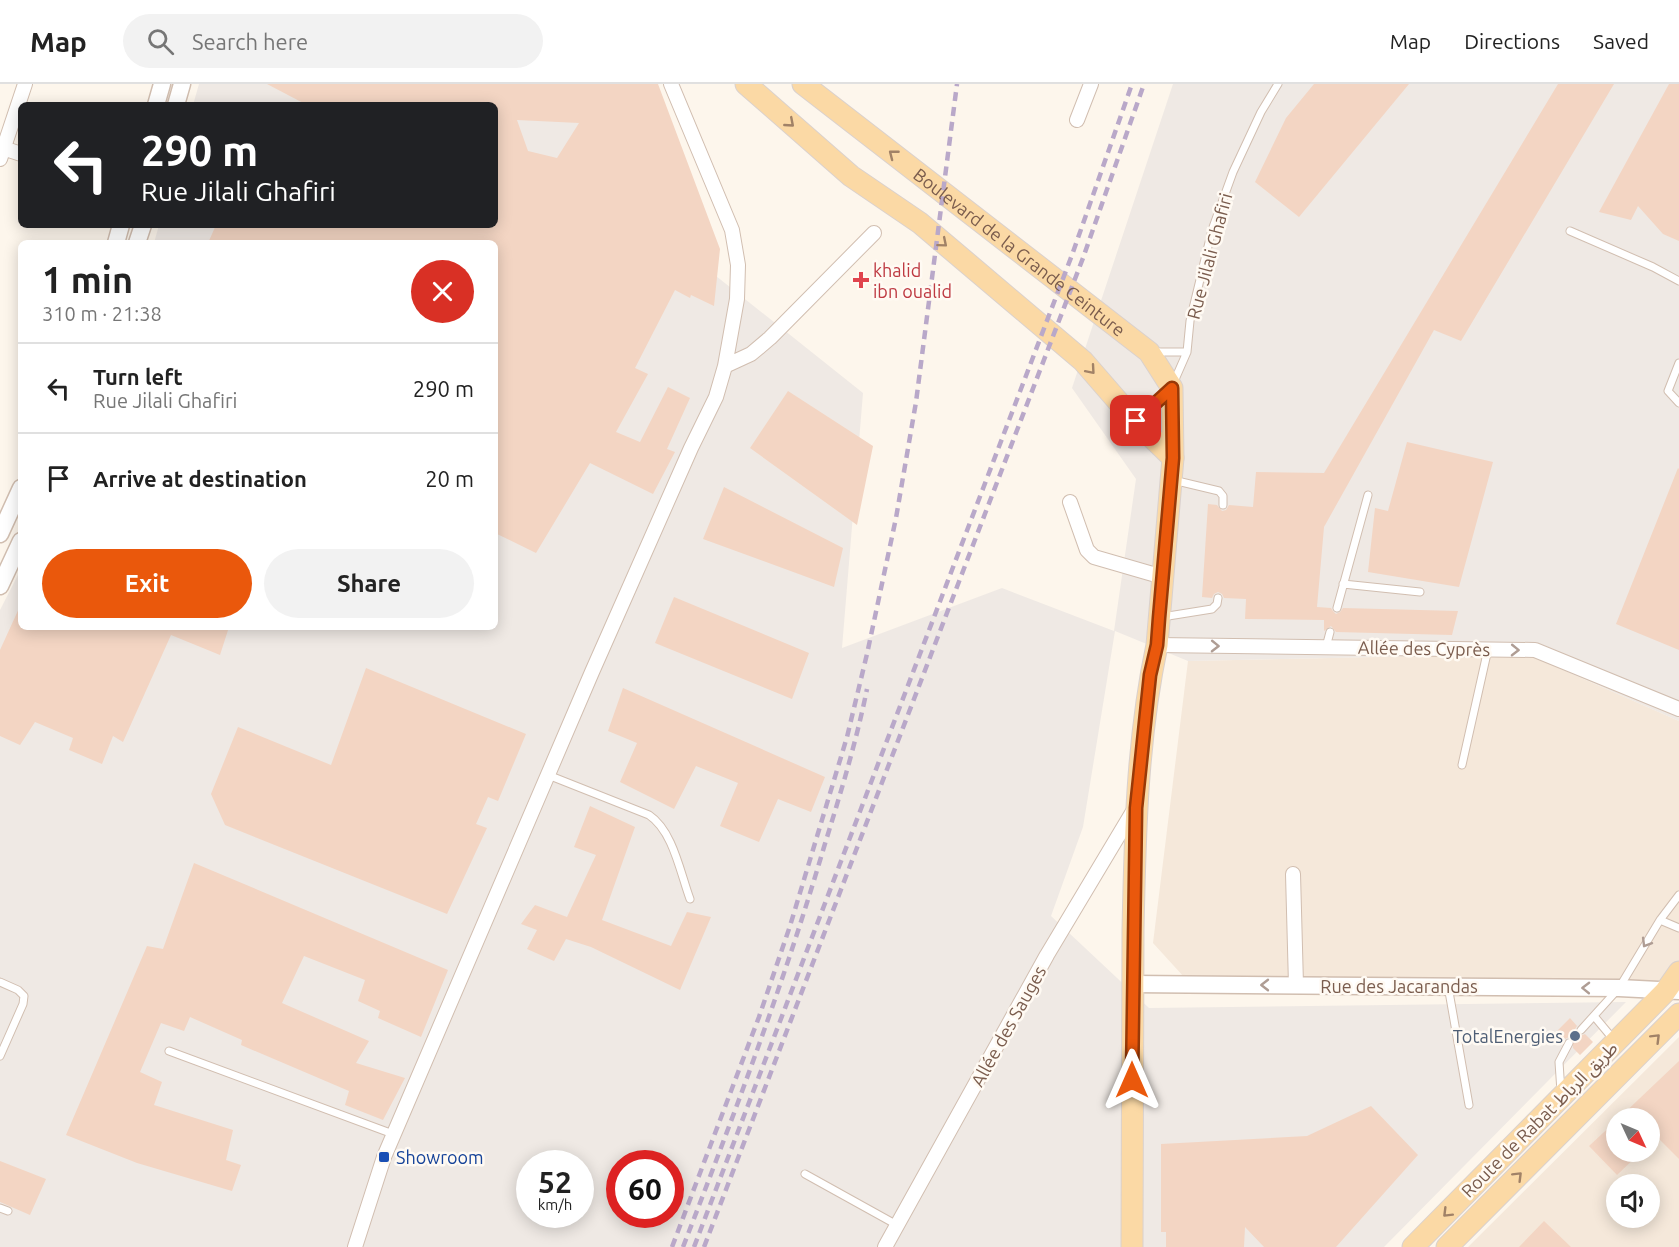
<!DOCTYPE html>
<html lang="en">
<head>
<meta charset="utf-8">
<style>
  :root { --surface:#fff; --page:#f2f2f2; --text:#222; --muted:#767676; --line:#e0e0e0; --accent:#ea580c }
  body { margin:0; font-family:Ubuntu,"Noto Sans Arabic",sans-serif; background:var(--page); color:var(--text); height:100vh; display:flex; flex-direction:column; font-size:22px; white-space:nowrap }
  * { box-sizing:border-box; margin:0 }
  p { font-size:20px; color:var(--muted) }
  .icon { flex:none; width:33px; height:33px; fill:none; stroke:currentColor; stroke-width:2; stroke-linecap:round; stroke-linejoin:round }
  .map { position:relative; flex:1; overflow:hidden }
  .drawer { position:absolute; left:18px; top:156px; width:480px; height:390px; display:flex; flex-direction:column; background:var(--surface); border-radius:9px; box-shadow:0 3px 15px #0003 }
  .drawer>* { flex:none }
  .banner { position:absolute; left:18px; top:18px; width:480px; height:126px; border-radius:9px; box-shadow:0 3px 15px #0003; background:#202124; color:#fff; overflow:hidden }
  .needle { width:39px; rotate:134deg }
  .controls { position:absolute; left:1606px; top:1024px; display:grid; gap:12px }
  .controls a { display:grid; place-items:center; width:54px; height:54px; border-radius:50%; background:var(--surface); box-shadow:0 3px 15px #0003; font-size:30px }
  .speed { position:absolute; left:516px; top:1066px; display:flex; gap:12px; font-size:30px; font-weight:700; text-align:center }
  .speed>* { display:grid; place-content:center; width:78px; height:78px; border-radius:50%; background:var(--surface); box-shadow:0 3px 15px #0003; line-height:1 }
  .speed small { font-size:15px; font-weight:400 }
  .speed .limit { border:9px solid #d22; background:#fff; color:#111 }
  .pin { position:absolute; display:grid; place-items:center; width:51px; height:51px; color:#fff; margin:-26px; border-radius:12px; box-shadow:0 3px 9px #0006 }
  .me { position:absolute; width:66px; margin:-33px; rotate:0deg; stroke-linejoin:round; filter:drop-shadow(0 0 4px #0008) }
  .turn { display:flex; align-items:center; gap:21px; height:126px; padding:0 24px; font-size:27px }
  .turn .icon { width:78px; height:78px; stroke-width:2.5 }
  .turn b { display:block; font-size:42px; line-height:51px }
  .round { display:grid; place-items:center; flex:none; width:63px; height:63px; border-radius:32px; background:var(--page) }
  .head { display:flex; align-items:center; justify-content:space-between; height:102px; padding:0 24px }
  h1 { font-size:36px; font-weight:700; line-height:45px }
  .action { display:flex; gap:12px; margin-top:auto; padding:12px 24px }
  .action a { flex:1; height:69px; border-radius:36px; background:var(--accent); color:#fff; font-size:24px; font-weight:700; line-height:69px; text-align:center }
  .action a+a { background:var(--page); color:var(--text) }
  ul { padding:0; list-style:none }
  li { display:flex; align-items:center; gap:18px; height:90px; padding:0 24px; border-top:2px solid var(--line) }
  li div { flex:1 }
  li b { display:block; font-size:22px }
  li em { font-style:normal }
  header { display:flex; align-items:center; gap:36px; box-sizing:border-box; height:84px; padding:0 30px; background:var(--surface); border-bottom:2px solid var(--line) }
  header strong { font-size:28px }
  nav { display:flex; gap:33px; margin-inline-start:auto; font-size:21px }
  .search { width:420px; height:54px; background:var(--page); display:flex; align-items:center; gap:15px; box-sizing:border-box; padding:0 21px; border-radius:33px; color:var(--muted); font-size:22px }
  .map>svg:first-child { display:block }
  .residential { fill:#f5e8da; fill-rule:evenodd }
  .industrial { fill:#efe9e4; fill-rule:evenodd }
  .building { fill:#f3d5c3; fill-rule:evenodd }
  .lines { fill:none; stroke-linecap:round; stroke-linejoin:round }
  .service-casing { stroke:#d1beb0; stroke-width:9 }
  .minor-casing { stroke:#d1beb0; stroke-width:16 }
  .tertiary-casing { stroke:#d1beb0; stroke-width:19 }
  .primary-casing { stroke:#dad1cd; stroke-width:23 }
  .service { stroke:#fff; stroke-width:7 }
  .minor { stroke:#fff; stroke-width:14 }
  .tertiary { stroke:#fff; stroke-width:16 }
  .primary { stroke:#fbd9a5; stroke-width:21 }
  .rail { stroke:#b9a8c9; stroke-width:4.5; stroke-dasharray:9 6; stroke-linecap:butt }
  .oneway { stroke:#a18267 }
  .oneway2 { stroke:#af9d94 }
  .route-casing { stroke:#983908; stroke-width:15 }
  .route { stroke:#ea580c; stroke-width:10 }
  .health-dot { fill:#e0444e; stroke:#fffaf3; stroke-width:2 }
  .service-dot { fill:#5c6f8a; stroke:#fffaf3; stroke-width:2 }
  .transit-dot { fill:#1a4fb4; stroke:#fffaf3; stroke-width:2 }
  .labels { text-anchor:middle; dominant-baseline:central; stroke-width:5; stroke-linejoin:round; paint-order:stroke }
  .street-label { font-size:18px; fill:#7a5c4d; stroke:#fffaf3 }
  .health-label { font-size:18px; fill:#be3a42; stroke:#fffaf3; text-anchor:start }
  .service-label { font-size:18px; fill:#4e5e75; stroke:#fffaf3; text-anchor:end }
  .transit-label { font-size:18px; fill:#164399; stroke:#fffaf3; text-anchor:start }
</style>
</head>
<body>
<header>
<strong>Map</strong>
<div class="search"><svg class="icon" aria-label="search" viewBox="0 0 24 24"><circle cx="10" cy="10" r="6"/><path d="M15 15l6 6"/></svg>Search here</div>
<nav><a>Map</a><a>Directions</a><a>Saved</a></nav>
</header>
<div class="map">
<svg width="1679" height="1163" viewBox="0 0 1679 1163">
  <rect width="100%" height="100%" fill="#fdf6ec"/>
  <!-- residential -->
  <path class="residential" d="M1527,570L1679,637V902L1184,893L1153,859L1188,577Z
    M1679,953V1163H1468ZM1617,1035H1650V1068H1617ZM1617,1101H1650V1134H1617Z"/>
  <!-- industrial -->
  <path class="industrial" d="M199,0H631L706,184L863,309L842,564L1002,504L1114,547L1136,395L1072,304L1173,0H1679V637L1527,570L1188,577L1115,547L1083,743L1051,832L1149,924L1626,918L1384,1163H0V526L21,485V543H495V159H154L159,141H495V21H193ZM530,1080H580V1131H530ZM620,1080H670V1131H620Z"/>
  <!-- building -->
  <path class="building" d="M267,0H658L720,165L714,222L691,211L690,214L675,206L635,284L648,290L616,348L640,358L668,303L690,314L667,365L675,368L653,410L590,379L536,469L495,449V159H208L216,141H495V21H307ZM517,36L579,39L557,74L528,67Z
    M1314,0H1409L1299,133L1255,98L1286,34Z
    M1558,0H1614L1461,257L1434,246L1324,443L1317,523L1331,524L1333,527L1336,530L1340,528L1343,524L1458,527L1452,551L1336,548L1331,542L1324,547V536L1245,535L1246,515L1224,514L1222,510L1218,508L1214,510L1212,514L1202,513L1208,420L1217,421L1222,427L1226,426L1229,421L1253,423L1256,388L1324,389Z
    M1669,0H1679V157L1663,150L1638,122L1631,136L1599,128Z
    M788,307L873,362L857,441L750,364Z
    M1407,358L1493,378L1459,503L1368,488L1375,424L1388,427Z
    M1678,384L1679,385V566L1616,540Z
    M724,403L843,464L834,503L703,455Z
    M674,513L809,569L792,615L655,559Z
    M21,520V543H229L220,571L171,551L123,658L113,652L102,680L69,666L73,654L35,638L20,661L0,652V566Z
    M366,584L526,650L498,717L488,713L476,740L487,744L447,830L225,741L211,710L238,643L331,681Z
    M623,604L825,693L811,728L778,715L759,758L720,742L738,699L696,682L674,725L620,698L637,659L608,647Z
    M590,722L635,743L602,836L671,862L687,828L711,833L680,906L591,863L566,855L554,877L527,865L537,846L521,840L535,821L567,833L596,771L574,763Z
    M194,779L448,886L421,953L378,934L380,927L358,917L365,896L304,872L282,919L369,957L356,979L405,994L383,1036L345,1021L349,1007L241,961L242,956L190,933L184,947L161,939L140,988L162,998L154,1021L233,1046L226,1076L241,1081L232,1107L137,1079L66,1051L147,862L163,865Z
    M1570,934L1577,942L1575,945L1577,950L1580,952L1585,950L1593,958L1580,971L1573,964V956L1569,953L1565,955L1557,947Z
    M1679,977V1075L1657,1053L1650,1059V1035H1618Z
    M1371,1022L1418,1071L1336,1163H1264L1245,1143L1244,1163H1166V1148H1161V1060L1307,1052Z
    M1617,1036V1068H1641L1617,1091L1589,1062Z
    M0,1077L46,1095L30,1131L0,1118Z
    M1544,1137L1571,1163H1519Z"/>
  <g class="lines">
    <defs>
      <path id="service" d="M1570,147L1653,183L1679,197
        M1154,268H1187
        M1679,279L1668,307L1679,319
        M1173,300L1187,268L1190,237L1212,146L1233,88L1261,28L1278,0
        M1137,335L1167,308
        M1173,396L1219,407L1223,412V421
        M1343,500L1420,508
        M1337,524L1368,411
        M1162,533L1212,525L1217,520L1218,514
        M1326,563L1330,548
        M1462,681L1488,565
        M548,691L649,731C673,747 680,788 690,815
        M1660,836L1679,844
        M0,898L18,906L24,912L23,920L0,972
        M1448,902L1469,1021
        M1594,932L1614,956
        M1581,946L1619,904L1660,836L1679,811
        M169,967L393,1050
        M1561,1008L1559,978L1569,959
        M805,1090L897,1141
        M0,1124L8,1127"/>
      <path id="minor" d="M1077,36L1091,0
        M0,63L21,70
        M0,75L25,0
        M725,282L751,270L770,254L874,149
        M1070,418L1087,466L1094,473L1163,493
        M1157,561L1535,566L1679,625
        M1293,790L1296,901
        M355,1163L384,1073L592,588L691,364L716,313L725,282L737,215L738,181L732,146L671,0
        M885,1163L1047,871L1135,724"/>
      <path id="tertiary" d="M156,21L162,0
        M176,21L182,0
        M116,159L121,141
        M137,159L143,141
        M0,450L21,404
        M0,502L21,457
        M1132,900L1619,904L1679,907"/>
      <g id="primary">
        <path d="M746,0L851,92L920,139L1083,277L1135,337L1173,374"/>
        <path id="s1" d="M803,0L1149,268L1172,304L1173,374L1157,561C1137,655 1135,750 1133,846C1132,951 1132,1057 1132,1163"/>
        <path d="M1413,1163L1665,908L1679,888"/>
        <path d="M1447,1163L1679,930"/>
      </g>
    </defs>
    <!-- service casing -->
    <use href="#service" class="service-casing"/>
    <!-- minor casing -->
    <use href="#minor" class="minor-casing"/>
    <!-- tertiary casing -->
    <use href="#tertiary" class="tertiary-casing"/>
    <!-- primary casing -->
    <use href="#primary" class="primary-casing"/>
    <!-- service -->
    <use href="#service" class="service"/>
    <!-- minor -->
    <use href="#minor" class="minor"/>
    <!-- tertiary -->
    <use href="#tertiary" class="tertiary"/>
    <!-- primary -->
    <use href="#primary" class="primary"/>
    <!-- rail -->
    <path class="rail" d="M672,1163L759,933L790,842L847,653L867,570L896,434L916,318L957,0
      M683,1163C734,1031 784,899 824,763C840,711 856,659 867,605
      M694,1163L1072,171L1132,0
      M704,1163L1083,174L1144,0"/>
  </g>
  <!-- one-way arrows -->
  <defs><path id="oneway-chevron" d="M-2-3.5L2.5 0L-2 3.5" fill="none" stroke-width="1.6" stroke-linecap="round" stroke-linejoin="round" transform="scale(1.5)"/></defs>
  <g class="oneway">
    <use href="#oneway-chevron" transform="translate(790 39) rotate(41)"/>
    <use href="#oneway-chevron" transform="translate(893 70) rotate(-142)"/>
    <use href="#oneway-chevron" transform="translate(943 159) rotate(40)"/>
    <use href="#oneway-chevron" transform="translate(1091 286) rotate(49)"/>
    <use href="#oneway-chevron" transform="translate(1656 954) rotate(-45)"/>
    <use href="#oneway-chevron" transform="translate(1518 1092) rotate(-45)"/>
    <use href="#oneway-chevron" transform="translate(1447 1129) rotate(135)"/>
  </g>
  <g class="oneway2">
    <use href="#oneway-chevron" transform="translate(1215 562) rotate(1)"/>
    <use href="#oneway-chevron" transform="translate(1515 566) rotate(1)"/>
    <use href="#oneway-chevron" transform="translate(1646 859) rotate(121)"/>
    <use href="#oneway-chevron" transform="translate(1265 901) rotate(-180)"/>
    <use href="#oneway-chevron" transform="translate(1586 904) rotate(-179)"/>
  </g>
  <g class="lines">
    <defs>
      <path id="route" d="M1132,996L1136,724L1150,591L1157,561L1159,534L1173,374L1172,304L1136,337"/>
    </defs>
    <!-- route casing -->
    <use href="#route" class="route-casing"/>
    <!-- route -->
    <use href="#route" class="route"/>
  </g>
  <!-- markers -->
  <path class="health-dot" d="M858 187h6v6h6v6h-6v6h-6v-6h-6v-6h6z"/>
  <circle class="service-dot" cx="1575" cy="952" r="6"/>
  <rect class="transit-dot" x="378" y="1067" width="12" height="12" rx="3"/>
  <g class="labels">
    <!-- street labels -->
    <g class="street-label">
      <text stroke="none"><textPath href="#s1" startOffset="274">Boulevard de la Grande Ceinture</textPath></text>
      <text transform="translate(1209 172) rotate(-75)">Rue Jilali Ghafiri</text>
      <text transform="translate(1424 564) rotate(1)">Allée des Cyprès</text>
      <text x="1399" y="902">Rue des Jacarandas</text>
      <text transform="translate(1008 942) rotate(-61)">Allée des Sauges</text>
      <text transform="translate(1539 1035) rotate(-45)">Route de Rabat طريق الرباط</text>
    </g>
    <!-- health labels -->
    <g class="health-label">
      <text x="873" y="186">khalid<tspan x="873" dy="21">ibn oualid</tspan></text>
    </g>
    <!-- service labels -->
    <g class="service-label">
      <text x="1563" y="952">TotalEnergies</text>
    </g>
    <!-- transit labels -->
    <g class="transit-label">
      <text x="396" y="1073">Showroom</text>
    </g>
  </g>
</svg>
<div class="controls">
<a><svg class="needle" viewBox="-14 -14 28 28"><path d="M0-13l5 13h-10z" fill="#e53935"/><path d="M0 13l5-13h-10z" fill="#767676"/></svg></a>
<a><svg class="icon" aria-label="sound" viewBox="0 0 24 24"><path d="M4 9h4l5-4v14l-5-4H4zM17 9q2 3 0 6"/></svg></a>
</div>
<div class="speed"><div>52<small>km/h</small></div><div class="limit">60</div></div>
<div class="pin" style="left:1136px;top:337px;background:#d93025"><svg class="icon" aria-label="arrive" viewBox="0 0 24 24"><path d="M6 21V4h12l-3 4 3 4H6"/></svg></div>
<svg class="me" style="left:1132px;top:996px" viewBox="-20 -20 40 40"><path d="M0-17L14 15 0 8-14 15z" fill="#ea580c" stroke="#fff" stroke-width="4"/></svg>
<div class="banner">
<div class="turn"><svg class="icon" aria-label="left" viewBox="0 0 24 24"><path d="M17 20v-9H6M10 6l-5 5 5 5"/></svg><div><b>290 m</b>Rue Jilali Ghafiri</div></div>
</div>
<section class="drawer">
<div class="head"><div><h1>1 min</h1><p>310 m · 21:38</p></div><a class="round" style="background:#d93025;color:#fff"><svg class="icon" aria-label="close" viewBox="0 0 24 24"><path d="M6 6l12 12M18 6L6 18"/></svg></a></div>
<ul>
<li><svg class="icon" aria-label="left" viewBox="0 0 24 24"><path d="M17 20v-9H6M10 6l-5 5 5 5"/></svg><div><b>Turn left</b><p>Rue Jilali Ghafiri</p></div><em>290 m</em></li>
<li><svg class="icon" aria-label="arrive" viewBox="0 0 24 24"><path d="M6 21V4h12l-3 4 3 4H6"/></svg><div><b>Arrive at destination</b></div><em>20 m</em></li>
</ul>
<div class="action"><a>Exit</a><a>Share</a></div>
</section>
</div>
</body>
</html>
